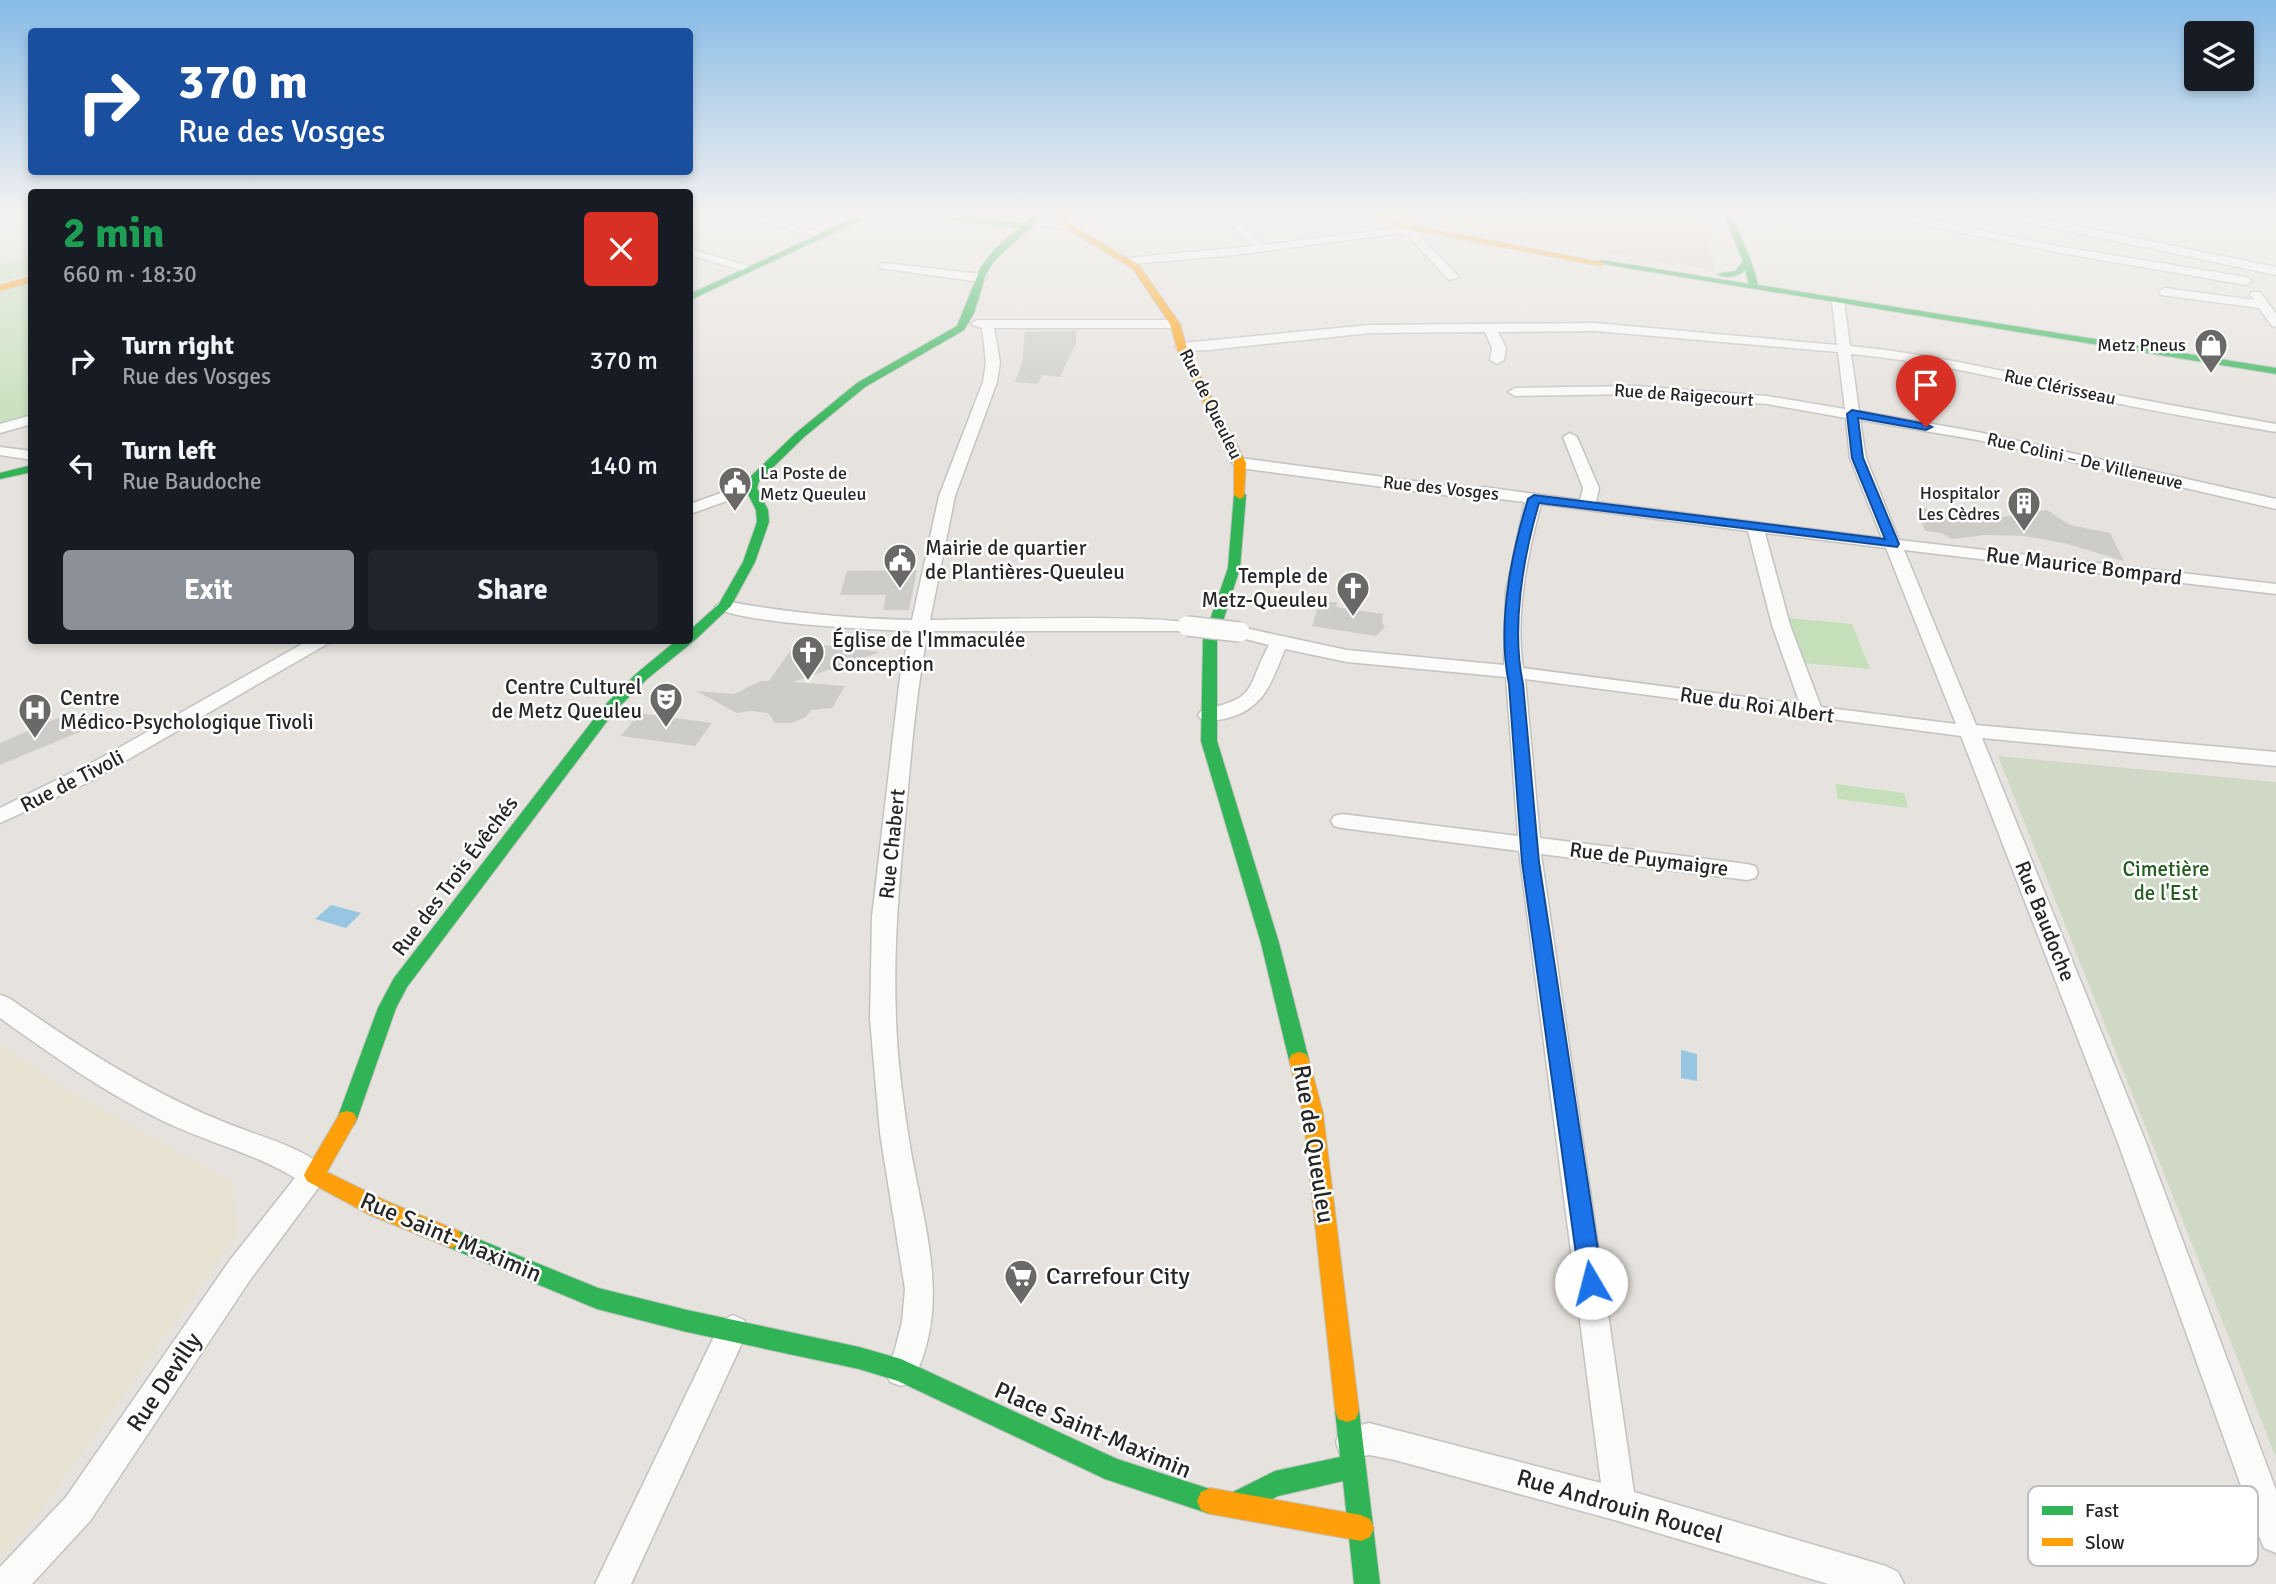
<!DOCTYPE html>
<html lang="en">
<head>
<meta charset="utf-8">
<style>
  :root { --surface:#171b24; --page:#20242c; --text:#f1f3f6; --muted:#9ea1a6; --accent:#8c9099 }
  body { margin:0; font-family:Signika,sans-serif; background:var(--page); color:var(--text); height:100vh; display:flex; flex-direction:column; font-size:26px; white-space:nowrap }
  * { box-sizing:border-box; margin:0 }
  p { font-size:23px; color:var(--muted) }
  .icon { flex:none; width:38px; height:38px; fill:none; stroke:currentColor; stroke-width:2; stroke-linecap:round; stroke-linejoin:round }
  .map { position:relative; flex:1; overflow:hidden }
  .panel { position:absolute; left:28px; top:189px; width:665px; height:455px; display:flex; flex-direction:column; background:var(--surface); border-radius:7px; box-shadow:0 4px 10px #0003 }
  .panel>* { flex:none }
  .hud { position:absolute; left:28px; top:28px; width:665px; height:147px; border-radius:7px; box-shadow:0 4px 10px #0003; background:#1a4fa0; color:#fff; overflow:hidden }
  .fabs { position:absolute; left:2184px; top:21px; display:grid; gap:14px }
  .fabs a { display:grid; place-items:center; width:70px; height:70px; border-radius:7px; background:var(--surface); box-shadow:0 4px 10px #0003; font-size:35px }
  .pin { position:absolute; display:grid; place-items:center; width:60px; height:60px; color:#fff; margin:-72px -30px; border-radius:50% 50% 50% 0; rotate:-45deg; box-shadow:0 0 7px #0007 }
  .pin .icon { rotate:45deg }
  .me { position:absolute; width:77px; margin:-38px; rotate:352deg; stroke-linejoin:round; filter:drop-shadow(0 0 5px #0008) }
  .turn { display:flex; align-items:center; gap:24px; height:147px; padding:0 35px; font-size:32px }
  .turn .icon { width:91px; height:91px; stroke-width:2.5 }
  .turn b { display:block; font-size:49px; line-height:60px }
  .round { display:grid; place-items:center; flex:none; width:74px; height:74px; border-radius:7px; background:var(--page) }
  .headline { display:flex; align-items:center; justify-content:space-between; height:119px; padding:0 35px }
  h1 { font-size:42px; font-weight:700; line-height:52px; color:#1e9e55 }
  .action { display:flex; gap:14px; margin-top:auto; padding:14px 35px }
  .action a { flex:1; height:80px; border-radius:7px; background:var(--accent); color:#fff; font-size:28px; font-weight:700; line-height:80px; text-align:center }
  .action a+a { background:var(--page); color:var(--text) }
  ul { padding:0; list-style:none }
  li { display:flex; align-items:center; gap:21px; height:105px; padding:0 35px }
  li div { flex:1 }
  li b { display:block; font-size:26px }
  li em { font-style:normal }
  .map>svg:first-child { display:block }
  .education { fill:#e8e2d3 }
  .medical { fill:#dfd3cf }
  .green { fill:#c4dfb9 }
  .cemetery { fill:#d0d9c6 }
  .water { fill:#97c6e2 }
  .building { fill:#ceccc9 }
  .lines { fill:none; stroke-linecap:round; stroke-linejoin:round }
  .street-casing { stroke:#c3c2c3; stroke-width:3 }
  .fast-casing { stroke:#c3c2c3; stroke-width:2 }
  .slow-casing { stroke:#c3c2c3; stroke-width:2 }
  .street { fill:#fbfbfa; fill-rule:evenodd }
  .fast { fill:#30b455; fill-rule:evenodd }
  .slow { fill:#ff9f0a; fill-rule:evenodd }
  .rail { stroke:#dcdbdd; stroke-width:2.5 }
  .street-bridge-casing { stroke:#c3c2c3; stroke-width:22; stroke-linecap:butt }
  .street-bridge { stroke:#fbfbfa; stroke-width:19 }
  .route { fill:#1a73e8; stroke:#114b97; stroke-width:2 }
  .labels { text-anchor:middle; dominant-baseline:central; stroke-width:5; stroke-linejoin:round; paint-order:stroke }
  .far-poi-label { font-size:18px; fill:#272727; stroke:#fff; text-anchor:end }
  .far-street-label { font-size:18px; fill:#272727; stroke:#fff }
  .poi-label { font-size:21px; fill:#272727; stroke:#fff; text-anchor:start }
  .street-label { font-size:21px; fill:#272727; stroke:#fff }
  .park-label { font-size:21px; fill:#255c1f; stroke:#fff }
  .near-street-label { font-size:24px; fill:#272727; stroke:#fff }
  .near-poi-label { font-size:24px; fill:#272727; stroke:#fff; text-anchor:start }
  .key { fill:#fff; stroke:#bebebe; stroke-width:2 }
  .key-label { font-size:19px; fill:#272727 }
</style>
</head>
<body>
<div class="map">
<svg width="2276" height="1584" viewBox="0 0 2276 1584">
  <rect width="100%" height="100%" fill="#e6e3de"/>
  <!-- education -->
  <path class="education" d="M0,1044L61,1086L232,1182L237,1235L39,1514L0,1557Z"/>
  <!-- medical -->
  <path class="medical" d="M1395,214H1699L1716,271L1515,237Z"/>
  <!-- green -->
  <path class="green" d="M31,255V274L0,282V264Z
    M31,281V416L0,426V289Z
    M1787,618L1852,624L1870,669L1803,663Z
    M1835,784L1904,793L1908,808L1838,799Z"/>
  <!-- cemetery -->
  <path class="cemetery" d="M1998,756L2276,782V1459L2242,1370Z"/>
  <!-- water -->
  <path class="water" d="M331,905L361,913L346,928L315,919Z
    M1681,1050L1697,1054V1081L1681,1078Z"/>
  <!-- building -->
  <path class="building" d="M1076,331V343L1060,377L1042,375L1038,384L1015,382L1022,363L1025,332Z
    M1917,508L2002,517L2047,510L2070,525L2110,533L2124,561L2068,544L2025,536L1985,535L1952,539L1941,533L1925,531Z
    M917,570L909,610H883L886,595H840L847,571Z
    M1324,602H1337L1336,607L1383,614L1382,623L1385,627L1376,636L1312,626L1319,604Z
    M806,643L880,652L793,682L845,686L832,708L811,710L806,717L792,723H775L768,713L751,711L737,713L696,691L734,694L760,681H769L793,647L805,646Z
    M639,713L712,723L695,746L621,736Z
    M65,715L82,731L0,765V743Z"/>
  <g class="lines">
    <defs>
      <path id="street" d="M735,214H752L828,235L822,238Z
        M1221,214H1232L1264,245L1407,227L1417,233L1459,277L1449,280L1409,237L1401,233L1227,256L1129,264L1123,261L1129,258L1253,246Z
        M1882,214H1902L2056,246L2246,277L2252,281L2246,285L2056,252L1887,217Z
        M1997,214H2017L2276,267V275L2002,217Z
        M1032,219L1066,223L1071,226L1066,229L1028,224L1027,222Z
        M690,249L752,267L754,269L748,272L690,255Z
        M884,263L981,274L987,278L981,282L880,268L878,266Z
        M2165,288L2254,300L2250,295L2252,292H2260L2276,314V327L2272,326L2259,308L2161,295L2159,292Z
        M1838,297L1844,301L1850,346C1928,353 2005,372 2081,388C2146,401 2211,412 2276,424V432C2211,421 2146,410 2082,396C2006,380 1929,361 1851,354L1859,411L1978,432L2276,499V509L1978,440L1860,420L1866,458L1899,540L2276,584V594L1904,550L1976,725L2276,752V766L1982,738L2145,1140L2276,1490V1553L2264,1548L2259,1536L2117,1140L1961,736L1525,679L1540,838L1747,864L1755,866L1758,872L1755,878L1747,880L1541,854L1634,1492L1886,1566L1898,1572L1904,1584H1828L1618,1521L1395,1460L1369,1455L1352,1458L1340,1454L1336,1442L1340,1430L1369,1423L1601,1483L1519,851L1342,828L1334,826L1331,821L1334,816L1342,814L1518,836L1506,677L1347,662L1285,649C1272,681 1265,708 1228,718C1219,720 1210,722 1201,719L1198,715L1201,711C1260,696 1244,692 1269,645L1234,636L1231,632L1234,628L1240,627L1347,650L1504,665L1506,591L1525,502L1483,497L1474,499L1240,468L1232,463L1240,458L1474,489L1483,487L1580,500L1583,488L1563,437L1570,433L1577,437L1599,488L1596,502L1882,538L1850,458L1846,418L1767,404L1637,394L1515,396L1508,392L1515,388L1637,386L1767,396L1845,409L1838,352L1595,331L1498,332L1506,348L1504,360L1497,364L1490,360L1492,348L1485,332L1370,333L1209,350L1182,351L1175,347L1182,343L1370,325L1595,323L1837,345L1832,301ZM1541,504L1748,531L1772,625L1800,704L1523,668C1515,613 1527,557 1541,504ZM1765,533L1886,548L1956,724L1821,707L1790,625Z
        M977,320H1175L1181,324L1175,328H994L1000,362L997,382L955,496L930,620C963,620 1185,613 1196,626L1187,631H928C917,687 912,743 907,799C900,872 893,944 896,1017C897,1055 902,1095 908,1133C920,1218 955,1300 912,1382L901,1386L890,1382L885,1371L894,1353L902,1322L905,1289L880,1133L870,1019L872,917L900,677L910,631C880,630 730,623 715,606L724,601C786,612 848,619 912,620L939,496L983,382L986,362L982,328L971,324Z
        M32,415V424L0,433V424Z
        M0,447L32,451V460L0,455Z
        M732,489L738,491L740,494L738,497L690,514V504Z
        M309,640H334L89,782L0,823V808L101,758Z
        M0,995L9,998C84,1050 159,1099 245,1130C268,1139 318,1153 328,1175L250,1280L90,1521L32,1584H0V1567L66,1497L230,1260L295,1178C254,1153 206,1142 163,1121C105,1093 52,1055 0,1018Z
        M733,1315L744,1320L748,1330L631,1584H595L722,1320Z"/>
      <path id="fast" d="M863,214H873L690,300V294Z
        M908,214H933L1024,223L1036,214H1045L994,261L986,274L974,313L964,330L865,387L804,437L759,481L757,488L768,510L769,522L755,562L731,606L695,640L647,679L614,712L407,987L396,1008L357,1119L354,1125L347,1127L340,1125L337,1119L378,1008L394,978L604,706L637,673L677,640H690V630L719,604L743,562L757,522L756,510L745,488L749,478L796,433L857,383L957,326L981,267L994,250L1019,228Z
        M1724,214H1732L1752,264L1758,285L2276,368V374L1597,263L1601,260L1749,284L1745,270C1739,277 1724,279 1717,274L1735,271L1743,262Z
        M2256,214H2276V218Z
        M32,465V472L0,479V473Z
        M1240,491L1246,495L1240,568L1217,640V741L1279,943L1309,1060L1306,1066L1299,1068L1292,1066L1289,1060L1261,943L1201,741L1203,640L1228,568L1234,495Z
        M451,1228L598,1288L687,1310L859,1347L901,1359L1117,1459L1219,1492L1223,1501L1219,1510L1210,1514L1105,1479L898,1381L859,1369L687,1332L597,1309L443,1245L440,1238L443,1231Z
        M1347,1398L1356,1401L1359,1410L1380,1584H1354L1343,1481L1278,1496L1236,1517L1227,1513L1223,1504L1227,1495L1275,1471L1340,1457L1335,1410L1338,1401Z"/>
      <path id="slow" d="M1043,214H1052L1139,265L1180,324L1188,352L1246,463L1244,497L1240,499L1234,495V463L1178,352L1170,324L1133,269Z
        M1362,214H1374L1405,224L1605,263L1601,266L1403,228Z
        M32,276V282L0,291V285Z
        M1299,1052L1306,1054L1309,1060L1323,1113L1359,1410L1356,1419L1347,1422L1338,1419L1335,1410L1303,1113L1289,1060L1292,1054Z
        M347,1111L354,1113L357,1119L327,1172L386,1201L459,1231L462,1238L459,1245L451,1248L370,1215L307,1181L304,1175L307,1169L340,1113Z
        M1210,1488L1361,1515L1370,1519L1374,1528L1370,1537L1361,1541L1210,1514L1201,1510L1197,1501L1201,1492Z"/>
    </defs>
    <!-- street casing -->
    <use href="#street" class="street-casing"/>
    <!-- fast casing -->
    <use href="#fast" class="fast-casing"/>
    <!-- slow casing -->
    <use href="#slow" class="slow-casing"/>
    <!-- street -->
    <use href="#street" class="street"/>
    <!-- fast -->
    <use href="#fast" class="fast"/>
    <!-- slow -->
    <use href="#slow" class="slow"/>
    <!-- rail -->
    <path class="rail" d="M0,261L32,253"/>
    <defs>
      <path id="street-bridge" d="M1187,626L1240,632"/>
    </defs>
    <!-- street-bridge casing -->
    <use href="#street-bridge" class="street-bridge-casing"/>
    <!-- street-bridge -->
    <use href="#street-bridge" class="street-bridge"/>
  </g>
  <!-- sky -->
  <linearGradient id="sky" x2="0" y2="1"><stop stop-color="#87bbe6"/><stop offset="0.49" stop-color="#f4f2f0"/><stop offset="1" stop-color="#f4f2f0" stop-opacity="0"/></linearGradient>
  <rect width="2276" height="436" fill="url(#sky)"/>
  <!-- route -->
  <path class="route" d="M1852,410L1926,424L1932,427L1926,430L1858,418L1863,458L1899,544L1897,547L1539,503C1523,557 1511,628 1523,684L1539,862L1603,1283L1599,1290L1591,1293L1583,1290L1580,1283L1522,862L1509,684C1497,626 1511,555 1528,499L1534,495L1885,539L1852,458L1847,414Z"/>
  <!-- icons -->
  <defs>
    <symbol id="shop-pin" viewBox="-11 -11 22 30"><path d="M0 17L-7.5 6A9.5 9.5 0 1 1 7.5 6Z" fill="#6a6967" stroke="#fff"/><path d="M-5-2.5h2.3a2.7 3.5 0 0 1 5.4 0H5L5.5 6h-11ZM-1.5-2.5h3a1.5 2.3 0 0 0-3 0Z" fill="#fff"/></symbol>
    <symbol id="civic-pin" viewBox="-11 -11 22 30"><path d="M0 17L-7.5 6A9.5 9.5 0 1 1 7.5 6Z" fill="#6a6967" stroke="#fff"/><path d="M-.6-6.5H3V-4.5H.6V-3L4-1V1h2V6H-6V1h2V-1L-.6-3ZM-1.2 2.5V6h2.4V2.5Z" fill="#fff"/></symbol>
    <symbol id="building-pin" viewBox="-11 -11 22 30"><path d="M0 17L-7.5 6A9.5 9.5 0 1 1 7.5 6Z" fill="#6a6967" stroke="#fff"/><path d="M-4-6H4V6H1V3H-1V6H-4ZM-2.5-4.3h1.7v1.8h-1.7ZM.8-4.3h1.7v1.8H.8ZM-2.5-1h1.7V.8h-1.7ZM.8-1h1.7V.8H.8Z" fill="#fff"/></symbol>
    <symbol id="church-pin" viewBox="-11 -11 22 30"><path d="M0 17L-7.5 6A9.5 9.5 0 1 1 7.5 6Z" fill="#6a6967" stroke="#fff"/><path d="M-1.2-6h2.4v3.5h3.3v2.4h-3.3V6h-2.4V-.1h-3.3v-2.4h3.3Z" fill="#fff"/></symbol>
    <symbol id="theatre-pin" viewBox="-11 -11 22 30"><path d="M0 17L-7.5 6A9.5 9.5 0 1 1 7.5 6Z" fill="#6a6967" stroke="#fff"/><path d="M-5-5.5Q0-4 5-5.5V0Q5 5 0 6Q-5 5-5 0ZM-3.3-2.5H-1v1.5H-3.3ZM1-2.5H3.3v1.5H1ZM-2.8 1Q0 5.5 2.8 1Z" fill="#fff"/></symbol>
    <symbol id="hospital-pin" viewBox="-11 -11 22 30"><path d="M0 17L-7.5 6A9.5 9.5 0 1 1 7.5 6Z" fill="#6a6967" stroke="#fff"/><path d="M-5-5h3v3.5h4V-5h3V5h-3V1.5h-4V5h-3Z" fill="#fff"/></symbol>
    <symbol id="supermarket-pin" viewBox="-11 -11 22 30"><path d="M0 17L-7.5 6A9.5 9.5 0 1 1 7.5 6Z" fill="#6a6967" stroke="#fff"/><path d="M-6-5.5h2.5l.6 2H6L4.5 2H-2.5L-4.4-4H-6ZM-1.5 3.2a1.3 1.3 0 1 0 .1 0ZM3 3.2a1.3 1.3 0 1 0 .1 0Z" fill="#fff"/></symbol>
  </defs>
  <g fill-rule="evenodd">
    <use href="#shop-pin" x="2192" y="326" width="38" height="52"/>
    <use href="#civic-pin" x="716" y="464" width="38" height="52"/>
    <use href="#building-pin" x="2005" y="484" width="38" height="52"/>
    <use href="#civic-pin" x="881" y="541" width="38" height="52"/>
    <use href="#church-pin" x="1334" y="569" width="38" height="52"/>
    <use href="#church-pin" x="789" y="633" width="38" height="52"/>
    <use href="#theatre-pin" x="647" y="680" width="38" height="52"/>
    <use href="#hospital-pin" x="16" y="691" width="38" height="52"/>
    <use href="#supermarket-pin" x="1002" y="1257" width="38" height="52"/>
  </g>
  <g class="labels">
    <!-- far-poi labels -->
    <g class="far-poi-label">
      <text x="2186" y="345">Metz Pneus</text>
      <text x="760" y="473" text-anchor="start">La Poste de<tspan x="760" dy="21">Metz Queuleu</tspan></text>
      <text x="2000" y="493">Hospitalor<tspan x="2000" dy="21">Les Cèdres</tspan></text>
    </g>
    <!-- far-street labels -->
    <g class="far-street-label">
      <text transform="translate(2060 387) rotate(12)">Rue Clérisseau</text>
      <text transform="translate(1684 395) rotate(4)">Rue de Raigecourt</text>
      <text transform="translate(1211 404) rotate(64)">Rue de Queuleu</text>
      <text transform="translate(2085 461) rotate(13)">Rue Colini – De Villeneuve</text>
      <text transform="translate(1441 488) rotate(6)">Rue des Vosges</text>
    </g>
    <!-- poi labels -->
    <g class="poi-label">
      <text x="925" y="548">Mairie de quartier<tspan x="925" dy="24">de Plantières-Queuleu</tspan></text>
      <text x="1328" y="576" text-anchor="end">Temple de<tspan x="1328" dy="24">Metz-Queuleu</tspan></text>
      <text x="832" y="640">Église de l'Immaculée<tspan x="832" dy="24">Conception</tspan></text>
      <text x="642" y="687" text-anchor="end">Centre Culturel<tspan x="642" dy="24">de Metz Queuleu</tspan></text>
      <text x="60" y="698">Centre<tspan x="60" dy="24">Médico-Psychologique Tivoli</tspan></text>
    </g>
    <!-- street labels -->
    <g class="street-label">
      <text transform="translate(2084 566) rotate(7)">Rue Maurice Bompard</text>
      <text transform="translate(1757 705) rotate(8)">Rue du Roi Albert</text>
      <text transform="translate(72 781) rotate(-27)">Rue de Tivoli</text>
      <text transform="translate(892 844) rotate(-84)">Rue Chabert</text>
      <text transform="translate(1649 859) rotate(7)">Rue de Puymaigre</text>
      <text transform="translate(455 876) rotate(-53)">Rue des Trois Évêchés</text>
      <text transform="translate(2045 921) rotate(68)">Rue Baudoche</text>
    </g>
    <!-- park labels -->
    <g class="park-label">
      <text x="2166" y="869">Cimetière<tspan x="2166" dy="24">de l'Est</tspan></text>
    </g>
    <!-- near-street labels -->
    <g class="near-street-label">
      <text transform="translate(1314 1144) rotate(81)">Rue de Queuleu</text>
      <text transform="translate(451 1237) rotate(23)">Rue Saint-Maximin</text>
      <text transform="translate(164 1382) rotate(-56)">Rue Devilly</text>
      <text transform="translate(1093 1430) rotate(23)">Place Saint-Maximin</text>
      <text transform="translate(1620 1506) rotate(16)">Rue Androuin Roucel</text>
    </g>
    <!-- near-poi labels -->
    <g class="near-poi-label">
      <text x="1046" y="1276">Carrefour City</text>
    </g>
  </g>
  <!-- legend -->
  <rect x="2028" y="1486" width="230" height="80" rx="10" class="key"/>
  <rect x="2042" y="1506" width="31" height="9" fill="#30b455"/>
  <rect x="2042" y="1538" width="31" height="8" fill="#ff9f0a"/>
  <g class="key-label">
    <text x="2085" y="1517">Fast</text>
    <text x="2085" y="1549">Slow</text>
  </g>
</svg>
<div class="fabs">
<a><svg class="icon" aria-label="layers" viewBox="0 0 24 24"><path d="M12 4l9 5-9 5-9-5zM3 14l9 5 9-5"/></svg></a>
</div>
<div class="pin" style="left:1926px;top:427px;background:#d93025"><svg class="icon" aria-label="arrive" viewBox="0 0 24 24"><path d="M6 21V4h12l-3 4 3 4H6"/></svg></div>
<svg class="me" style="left:1591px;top:1283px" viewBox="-20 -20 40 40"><circle r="19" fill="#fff"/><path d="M0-13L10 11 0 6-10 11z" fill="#1a73e8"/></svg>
<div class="hud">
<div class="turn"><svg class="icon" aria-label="right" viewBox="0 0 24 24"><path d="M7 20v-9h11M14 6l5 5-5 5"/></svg><div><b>370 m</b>Rue des Vosges</div></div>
</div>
<section class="panel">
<div class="headline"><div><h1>2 min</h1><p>660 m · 18:30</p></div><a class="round" style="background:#d93025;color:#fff"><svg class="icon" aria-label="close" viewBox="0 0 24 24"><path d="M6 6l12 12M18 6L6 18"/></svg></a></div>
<ul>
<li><svg class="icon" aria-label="right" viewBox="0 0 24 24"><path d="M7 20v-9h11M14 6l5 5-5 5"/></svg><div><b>Turn right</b><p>Rue des Vosges</p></div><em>370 m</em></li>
<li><svg class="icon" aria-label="left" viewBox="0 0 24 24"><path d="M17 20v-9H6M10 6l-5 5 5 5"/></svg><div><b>Turn left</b><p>Rue Baudoche</p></div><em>140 m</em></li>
</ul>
<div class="action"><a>Exit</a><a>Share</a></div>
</section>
</div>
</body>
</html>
